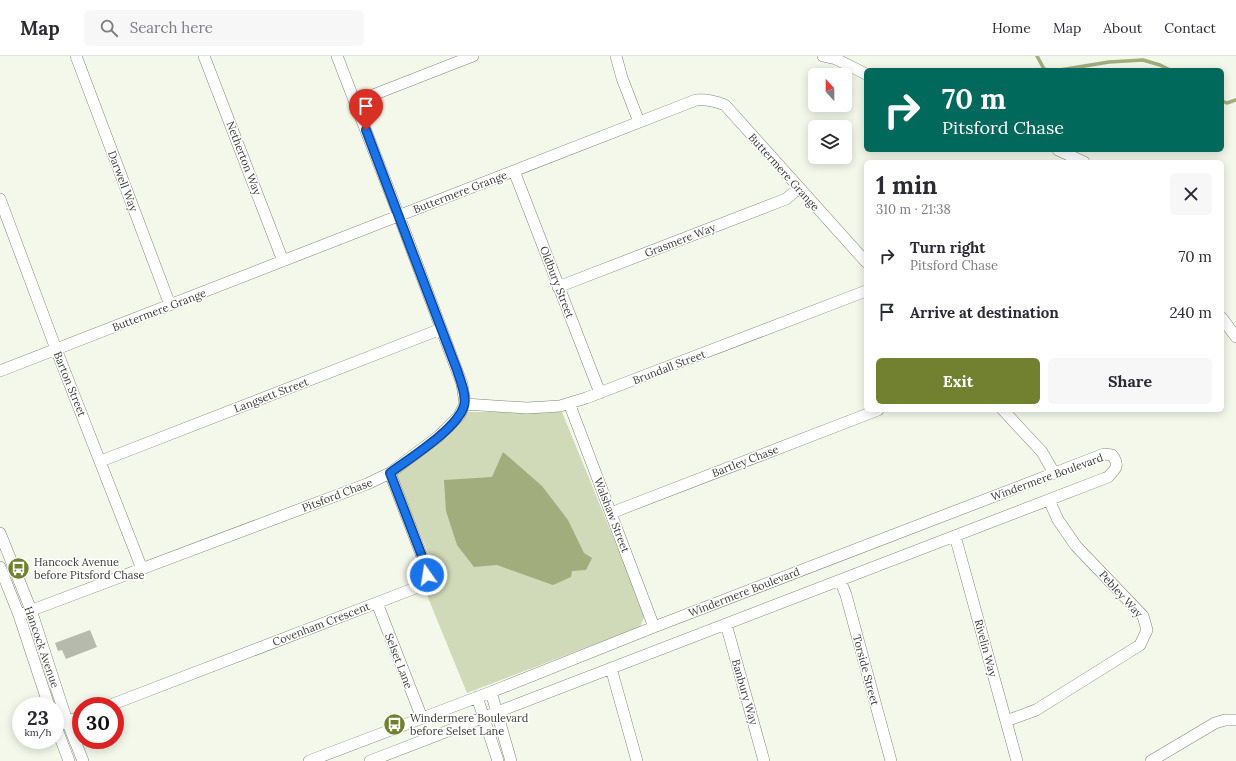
<!DOCTYPE html>
<html lang="en">
<head>
<meta charset="utf-8">
<style>
  :root { --surface:#fff; --page:#f7f7f7; --text:#2b2b33; --muted:#7c7c81; --line:#e1e1e2; --accent:#718130 }
  body { margin:0; font-family:Lora,serif; background:var(--page); color:var(--text); height:100vh; display:flex; flex-direction:column; font-size:15px; white-space:nowrap }
  * { box-sizing:border-box; margin:0 }
  p { font-size:13px; color:var(--muted) }
  .icon { flex:none; width:22px; height:22px; fill:none; stroke:currentColor; stroke-width:2; stroke-linecap:round; stroke-linejoin:round }
  .map { position:relative; flex:1; overflow:hidden }
  .panel { position:absolute; left:864px; top:104px; width:360px; height:252px; display:flex; flex-direction:column; background:var(--surface); border-radius:6px; box-shadow:0 2px 10px #0003 }
  .panel>* { flex:none }
  .hud { position:absolute; left:864px; top:12px; width:360px; height:84px; border-radius:6px; box-shadow:0 2px 10px #0003; background:#00695c; color:#fff; overflow:hidden }
  .needle { width:26px; rotate:339deg }
  .tools { position:absolute; left:808px; top:12px; display:grid; gap:8px }
  .tools a { display:grid; place-items:center; width:44px; height:44px; border-radius:6px; background:var(--surface); box-shadow:0 2px 10px #0003; font-size:20px }
  .speed { position:absolute; left:12px; top:641px; display:flex; gap:8px; font-size:20px; font-weight:700; text-align:center }
  .speed>* { display:grid; place-content:center; width:52px; height:52px; border-radius:50%; background:var(--surface); box-shadow:0 2px 10px #0003; line-height:1 }
  .speed small { font-size:10px; font-weight:400 }
  .speed .limit { border:6px solid #d22; background:#fff; color:#111 }
  .pin { position:absolute; display:grid; place-items:center; width:34px; height:34px; color:#fff; margin:-41px -17px; border-radius:50% 50% 50% 0; rotate:-45deg; box-shadow:0 0 4px #0007 }
  .pin .icon { rotate:45deg }
  .me { position:absolute; width:44px; margin:-22px; rotate:347deg; stroke-linejoin:round; filter:drop-shadow(0 0 3px #0008) }
  .turn { display:flex; align-items:center; gap:14px; height:84px; padding:0 12px; font-size:18px }
  .turn .icon { width:52px; height:52px; stroke-width:2.5 }
  .turn b { display:block; font-size:28px; line-height:34px }
  .round { display:grid; place-items:center; flex:none; width:42px; height:42px; border-radius:6px; background:var(--page) }
  .headline { display:flex; align-items:center; justify-content:space-between; height:68px; padding:0 12px }
  h1 { font-size:24px; font-weight:700; line-height:30px }
  .action { display:flex; gap:8px; margin-top:auto; padding:8px 12px }
  .action a { flex:1; height:46px; border-radius:6px; background:var(--accent); color:#fff; font-size:16px; font-weight:700; line-height:46px; text-align:center }
  .action a+a { background:var(--page); color:var(--text) }
  ul { padding:0; list-style:none }
  li { display:flex; align-items:center; gap:12px; height:56px; padding:0 12px }
  li div { flex:1 }
  li b { display:block; font-size:15px }
  li em { font-style:normal }
  header { display:flex; align-items:center; gap:24px; box-sizing:border-box; height:56px; padding:0 20px; background:var(--surface); border-bottom:1px solid var(--line) }
  header strong { font-size:19px }
  nav { display:flex; gap:22px; margin-inline-start:auto; font-size:14px }
  .search { width:280px; height:36px; background:var(--page); display:flex; align-items:center; gap:10px; box-sizing:border-box; padding:0 14px; border-radius:6px; color:var(--muted); font-size:15px }
  .map>svg:first-child { display:block }
  .green { fill:#d1dab8 }
  .water { fill:#a1ad7d }
  .lines { fill:none; stroke-linecap:round; stroke-linejoin:round }
  .stream { stroke:#a1ad7d; stroke-width:3.5 }
  .building { fill:#b6baad }
  .street-casing { stroke:#828679; stroke-width:12 }
  .street { stroke:#fff; stroke-width:11 }
  .route-casing { stroke:#114b97; stroke-width:10 }
  .route { stroke:#1a73e8; stroke-width:7 }
  .labels { text-anchor:middle; dominant-baseline:central; stroke-width:3; stroke-linejoin:round; paint-order:stroke }
  .street-label { font-size:11px; fill:#3b3c37; stroke:#fff }
  .poi-label { font-size:11px; fill:#3b3c37; stroke:#fff; text-anchor:start }
</style>
</head>
<body>
<header>
<strong>Map</strong>
<div class="search"><svg class="icon" aria-label="search" viewBox="0 0 24 24"><circle cx="10" cy="10" r="6"/><path d="M15 15l6 6"/></svg>Search here</div>
<nav><a>Home</a><a>Map</a><a>About</a><a>Contact</a></nav>
</header>
<div class="map">
<svg width="1236" height="705" viewBox="0 0 1236 705">
  <rect width="100%" height="100%" fill="#f4f8ea"/>
  <!-- green -->
  <path class="green" d="M468,356H562L645,559L640,571L467,637L424,532L435,513L395,418L448,380Z"/>
  <!-- water -->
  <path class="water" d="M503,396L542,430L568,464L584,497L592,502L586,514L572,515L571,521L553,529L497,509L474,511L457,489L446,455L444,424L492,421Z"/>
  <g class="lines">
    <!-- stream -->
    <path class="stream" d="M1037,0L1044,13L1048,14
      M1060,14L1109,6L1143,4L1160,9L1170,14
      M1222,45L1227,47L1236,44"/>
  </g>
  <!-- building -->
  <path class="building" d="M90,574L97,591L66,603L62,594L58,595L55,587Z"/>
  <g class="lines">
    <defs>
      <path id="street" d="M76,0L170,249
        M204,0L283,205
        M616,0L622,22L639,66
        M823,0L836,3L866,18
        M355,46L473,0
        M1058,94L1084,106
        M514,115L600,337
        M0,143L56,293L142,513
        M558,231L786,143L799,132
        M1222,262L1236,281
        M0,315L696,44C707,43 715,45 725,49L866,206
        M569,347L654,571
        M465,348L527,352L560,350L586,342L866,235
        M1003,354L1042,396L1054,417
        M101,405L441,273
        M611,457L878,354
        M0,477L31,554L67,665L83,705
        M955,480L1017,705
        M0,511L19,559L49,650
        M840,524L846,539L891,705
        M377,547L422,662
        M19,559L367,428L390,417L439,380L459,360L465,348L462,328L399,160L337,0
        M726,568L764,705
        M611,612L637,705
        M491,636L511,705
        M477,641L498,705
        M108,650L418,531L427,519L425,508L390,417
        M1006,665L1036,654L1140,589L1147,574L1143,560L1076,490L1058,464L1049,444
        M55,668L69,705
        M62,668L81,660
        M309,705L491,636L654,571L1104,398L1112,399C1120,409 1116,413 1108,421L370,705
        M1151,705L1215,667L1225,664H1236"/>
    </defs>
    <!-- street casing -->
    <use href="#street" class="street-casing"/>
    <!-- street -->
    <use href="#street" class="street"/>
  </g>
  <g class="lines">
    <defs>
      <path id="route" d="M366,74L457,314C460,323 467,340 464,350C457,373 410,402 390,417L425,508L427,519"/>
    </defs>
    <!-- route casing -->
    <use href="#route" class="route-casing"/>
    <!-- route -->
    <use href="#route" class="route"/>
  </g>
  <!-- icons -->
  <defs>
    <symbol id="bus-disc" viewBox="-11 -11 22 22"><circle r="9.5" fill="#718130" stroke="#fff"/><path d="M-5-6H5V4H4V6H2V4H-2V6H-4V4H-5ZM-3.5-4V0h7V-4ZM-3.5 1.2v1.5H-2V1.2ZM2 1.2v1.5H3.5V1.2Z" fill="#fff"/></symbol>
  </defs>
  <g fill-rule="evenodd">
    <use href="#bus-disc" x="6" y="500" width="25" height="25"/>
    <use href="#bus-disc" x="382" y="656" width="25" height="25"/>
  </g>
  <g class="labels">
    <!-- street labels -->
    <g class="street-label">
      <text transform="translate(244 102) rotate(69)">Netherton Way</text>
      <text transform="translate(784 116) rotate(48)">Buttermere Grange</text>
      <text transform="translate(123 125) rotate(69)">Darwell Way</text>
      <text transform="translate(460 136) rotate(-21)">Buttermere Grange</text>
      <text transform="translate(680 184) rotate(-21)">Grasmere Way</text>
      <text transform="translate(557 226) rotate(69)">Oldbury Street</text>
      <text transform="translate(159 254) rotate(-21)">Buttermere Grange</text>
      <text transform="translate(669 311) rotate(-21)">Brundall Street</text>
      <text transform="translate(70 328) rotate(68)">Barton Street</text>
      <text transform="translate(271 339) rotate(-21)">Langsett Street</text>
      <text transform="translate(745 405) rotate(-21)">Bartley Chase</text>
      <text transform="translate(1047 421) rotate(-20)">Windermere Boulevard</text>
      <text transform="translate(337 439) rotate(-21)">Pitsford Chase</text>
      <text transform="translate(612 459) rotate(69)">Walshaw Street</text>
      <text transform="translate(744 536) rotate(-21)">Windermere Boulevard</text>
      <text transform="translate(1121 538) rotate(48)">Pebley Way</text>
      <text transform="translate(321 568) rotate(-21)">Covenham Crescent</text>
      <text transform="translate(42 591) rotate(71)">Hancock Avenue</text>
      <text transform="translate(986 592) rotate(75)">Rivelin Way</text>
      <text transform="translate(399 605) rotate(69)">Selset Lane</text>
      <text transform="translate(866 614) rotate(75)">Torside Street</text>
      <text transform="translate(745 636) rotate(74)">Banbury Way</text>
    </g>
    <!-- poi labels -->
    <g class="poi-label">
      <text x="34" y="506">Hancock Avenue<tspan x="34" dy="13">before Pitsford Chase</tspan></text>
      <text x="410" y="662">Windermere Boulevard<tspan x="410" dy="13">before Selset Lane</tspan></text>
    </g>
  </g>
</svg>
<div class="tools">
<a><svg class="needle" viewBox="-14 -14 28 28"><path d="M0-13l5 13h-10z" fill="#e53935"/><path d="M0 13l5-13h-10z" fill="#7c7c81"/></svg></a>
<a><svg class="icon" aria-label="layers" viewBox="0 0 24 24"><path d="M12 4l9 5-9 5-9-5zM3 14l9 5 9-5"/></svg></a>
</div>
<div class="speed"><div>23<small>km/h</small></div><div class="limit">30</div></div>
<div class="pin" style="left:366px;top:74px;background:#d93025"><svg class="icon" aria-label="arrive" viewBox="0 0 24 24"><path d="M6 21V4h12l-3 4 3 4H6"/></svg></div>
<svg class="me" style="left:427px;top:519px" viewBox="-20 -20 40 40"><circle r="17" fill="#1a73e8" stroke="#fff" stroke-width="3"/><path d="M0-11L8 9 0 5-8 9z" fill="#fff"/></svg>
<div class="hud">
<div class="turn"><svg class="icon" aria-label="right" viewBox="0 0 24 24"><path d="M7 20v-9h11M14 6l5 5-5 5"/></svg><div><b>70 m</b>Pitsford Chase</div></div>
</div>
<section class="panel">
<div class="headline"><div><h1>1 min</h1><p>310 m · 21:38</p></div><a class="round"><svg class="icon" aria-label="close" viewBox="0 0 24 24"><path d="M6 6l12 12M18 6L6 18"/></svg></a></div>
<ul>
<li><svg class="icon" aria-label="right" viewBox="0 0 24 24"><path d="M7 20v-9h11M14 6l5 5-5 5"/></svg><div><b>Turn right</b><p>Pitsford Chase</p></div><em>70 m</em></li>
<li><svg class="icon" aria-label="arrive" viewBox="0 0 24 24"><path d="M6 21V4h12l-3 4 3 4H6"/></svg><div><b>Arrive at destination</b></div><em>240 m</em></li>
</ul>
<div class="action"><a>Exit</a><a>Share</a></div>
</section>
</div>
</body>
</html>
